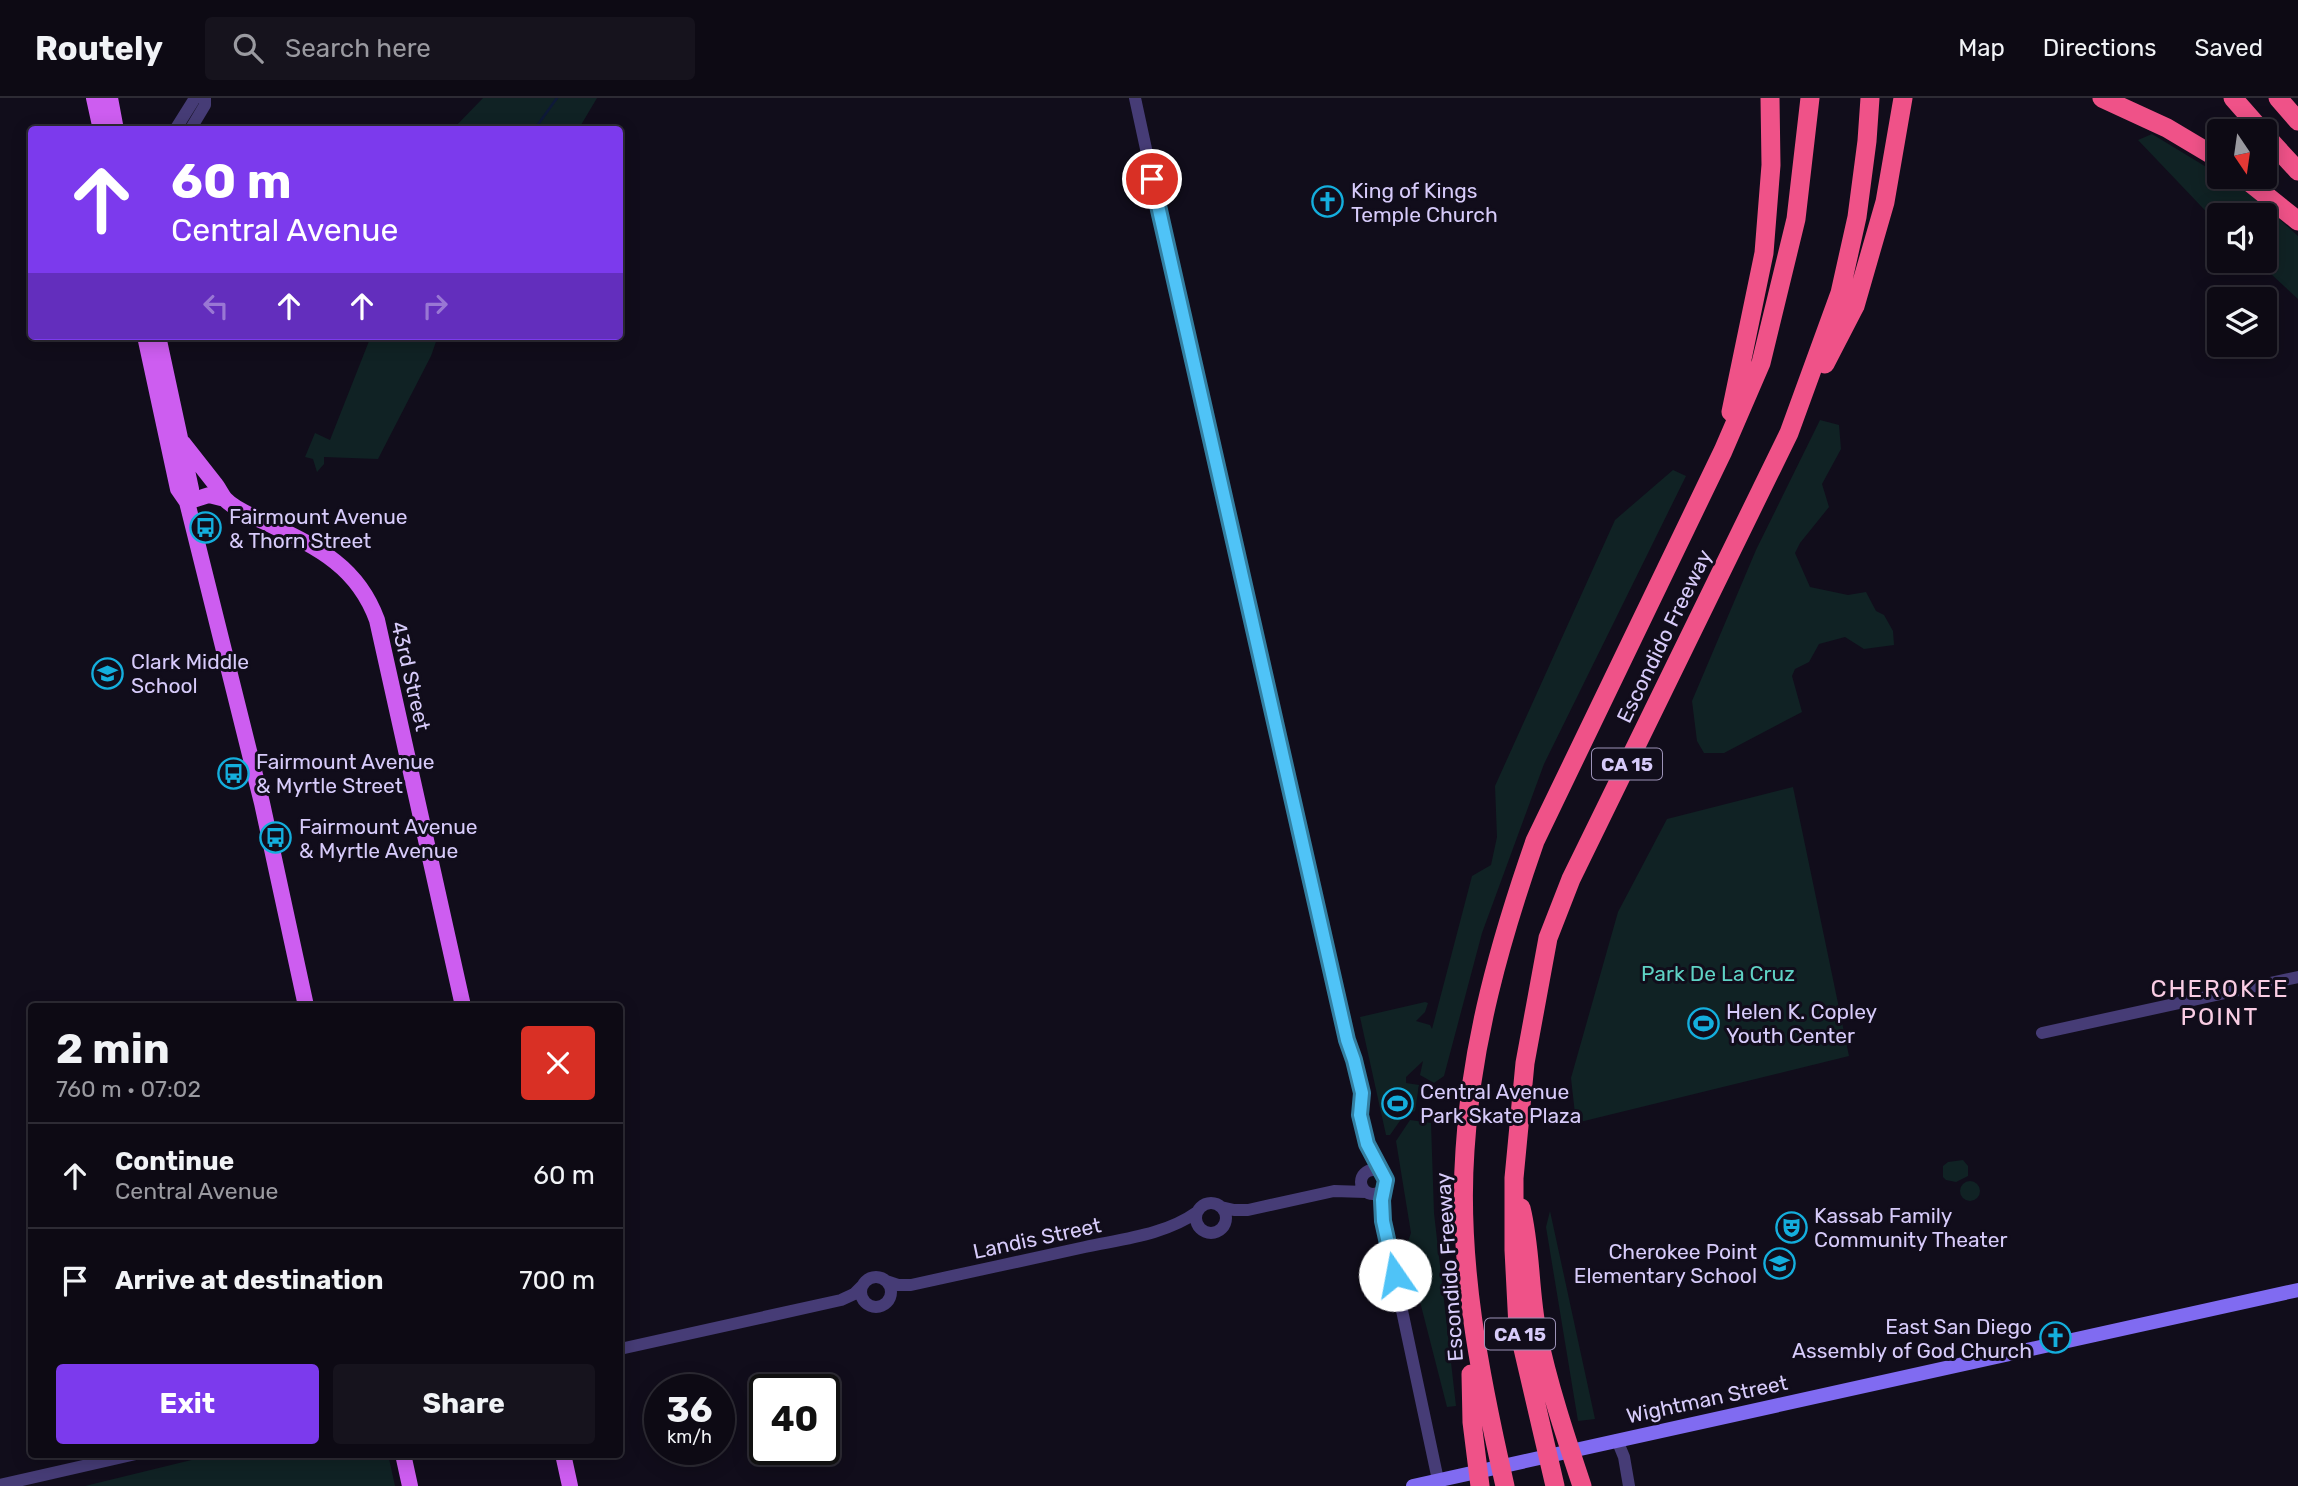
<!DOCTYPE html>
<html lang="en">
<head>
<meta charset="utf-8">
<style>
  :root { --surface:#0d0a14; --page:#16131d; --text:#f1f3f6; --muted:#9a9aa0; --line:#2d2b34; --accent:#7c3aed }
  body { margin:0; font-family:Rubik,sans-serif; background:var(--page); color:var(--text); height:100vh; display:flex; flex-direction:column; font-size:26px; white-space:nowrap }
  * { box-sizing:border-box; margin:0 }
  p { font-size:23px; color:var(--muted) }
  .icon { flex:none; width:38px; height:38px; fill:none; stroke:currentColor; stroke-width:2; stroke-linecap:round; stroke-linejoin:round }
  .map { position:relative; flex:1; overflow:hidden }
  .sheet { position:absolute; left:28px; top:905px; width:595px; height:455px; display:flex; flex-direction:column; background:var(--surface); border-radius:7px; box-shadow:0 4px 18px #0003,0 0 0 2px var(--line) }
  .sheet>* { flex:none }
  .hud { position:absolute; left:28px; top:28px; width:595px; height:214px; border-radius:7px; box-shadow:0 4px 18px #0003,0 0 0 2px var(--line); background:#7c3aed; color:#fff; overflow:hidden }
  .needle { width:46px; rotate:167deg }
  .buttons { position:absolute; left:2207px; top:21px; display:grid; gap:14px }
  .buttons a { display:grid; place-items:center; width:70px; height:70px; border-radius:7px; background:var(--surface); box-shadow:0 4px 18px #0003,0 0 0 2px var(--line); font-size:35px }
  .speed { position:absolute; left:644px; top:1276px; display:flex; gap:14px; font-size:35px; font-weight:700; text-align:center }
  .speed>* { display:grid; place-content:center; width:91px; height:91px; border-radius:50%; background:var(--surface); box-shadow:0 4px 18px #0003,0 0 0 2px var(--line); line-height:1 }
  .speed small { font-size:18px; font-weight:400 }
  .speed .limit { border:4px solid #111; border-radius:10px; background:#fff; color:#111 }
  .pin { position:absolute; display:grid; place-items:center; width:60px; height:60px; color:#fff; margin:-30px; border:4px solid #fff; border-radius:50%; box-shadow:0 2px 7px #0007 }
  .me { position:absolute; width:77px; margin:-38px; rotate:348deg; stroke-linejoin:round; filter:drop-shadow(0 0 5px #0008) }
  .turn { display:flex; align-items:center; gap:24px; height:147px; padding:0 28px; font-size:32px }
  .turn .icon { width:91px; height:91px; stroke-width:2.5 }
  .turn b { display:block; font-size:49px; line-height:60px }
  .lanes { display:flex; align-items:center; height:66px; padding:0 28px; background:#0003; justify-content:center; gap:35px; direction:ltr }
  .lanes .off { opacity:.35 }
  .round { display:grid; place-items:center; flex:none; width:74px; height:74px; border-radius:7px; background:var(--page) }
  .headline { display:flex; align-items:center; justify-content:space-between; height:119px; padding:0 28px }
  h1 { font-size:42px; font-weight:700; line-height:52px }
  .cta { display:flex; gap:14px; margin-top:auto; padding:14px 28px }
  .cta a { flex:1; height:80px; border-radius:7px; background:var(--accent); color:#fff; font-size:28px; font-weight:700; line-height:80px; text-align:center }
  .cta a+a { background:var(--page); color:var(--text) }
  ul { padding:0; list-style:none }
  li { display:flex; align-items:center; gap:21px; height:105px; padding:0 28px; border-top:2px solid var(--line) }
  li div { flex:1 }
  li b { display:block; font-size:26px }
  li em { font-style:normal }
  header { display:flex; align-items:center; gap:42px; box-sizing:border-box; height:98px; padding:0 35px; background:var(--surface); border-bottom:2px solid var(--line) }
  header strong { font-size:33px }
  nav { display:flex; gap:38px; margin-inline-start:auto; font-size:24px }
  .search { width:490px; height:63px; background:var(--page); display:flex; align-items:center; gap:18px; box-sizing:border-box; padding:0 24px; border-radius:7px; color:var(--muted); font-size:26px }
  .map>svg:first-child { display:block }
  .green { fill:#102224 }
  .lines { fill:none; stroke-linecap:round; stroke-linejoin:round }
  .stream { stroke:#0e1938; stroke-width:2.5 }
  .tertiary { stroke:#463c76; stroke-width:12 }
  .secondary { stroke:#806bf1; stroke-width:14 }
  .primary { stroke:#cd5df0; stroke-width:16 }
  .motorway { stroke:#ef5288; stroke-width:19 }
  .route-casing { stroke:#337fa1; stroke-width:18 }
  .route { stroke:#4fc3f7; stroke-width:12 }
  .labels { text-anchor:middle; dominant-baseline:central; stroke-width:6; stroke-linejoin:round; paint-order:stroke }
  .shield { fill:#110d1b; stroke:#9c92b7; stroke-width:2 }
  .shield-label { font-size:19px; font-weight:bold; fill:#d7cbfa }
  .poi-label { font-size:21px; fill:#d7cbfa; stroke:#110d1b; text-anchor:start }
  .street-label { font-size:21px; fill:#d7cbfa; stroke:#110d1b }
  .park-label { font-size:21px; fill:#5fd2c5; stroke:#110d1b }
  .quarter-label { font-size:24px; letter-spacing:2px; fill:#facde4; stroke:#110d1b }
</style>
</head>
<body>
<header>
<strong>Routely</strong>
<div class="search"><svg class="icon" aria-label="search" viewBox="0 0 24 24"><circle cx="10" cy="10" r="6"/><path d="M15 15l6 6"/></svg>Search here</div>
<nav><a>Map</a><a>Directions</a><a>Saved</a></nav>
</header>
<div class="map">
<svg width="2298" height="1388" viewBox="0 0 2298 1388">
  <rect width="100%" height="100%" fill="#110d1b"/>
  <!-- green -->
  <path class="green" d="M483,0H597L581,27L576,31H453Z
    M2152,36L2254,98L2298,138V201L2257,163H2264V117H2219V127L2138,42Z
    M371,238H438L431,258L378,361L324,359V366L317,374L313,361L305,359L315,335L330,342Z
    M1820,322L1839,327L1841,351L1822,386L1829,409L1800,445L1795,455L1810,489L1848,497L1866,494L1876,513L1884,517L1893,533L1894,547L1864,551L1845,539L1819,546L1809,564L1795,571L1792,578L1802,614L1724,655H1704L1697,643L1692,603L1756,452Z
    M1673,372L1686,378L1544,666L1482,835L1444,978L1434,985L1420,977L1423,963L1406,979V985L1419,987L1415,1013L1404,1017L1390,1037H1386L1360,919L1425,904L1428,905L1425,914L1416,923L1430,927L1432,931L1472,778L1491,767L1497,739L1495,688L1615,422Z
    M1793,689L1849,958L1576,1025L1571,980L1618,814L1667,721Z
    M1410,1022L1431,1025L1434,1115L1456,1308L1447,1309L1406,1149L1411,1135L1396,1043Z
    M1963,1062L1968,1068V1078L1956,1084L1946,1082L1943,1079V1068L1948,1064Z
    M1960 1093a10 10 0 1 1 20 0a10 10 0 1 1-20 0Z
    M1550,1113L1595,1321L1578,1323L1546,1129Z
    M216,1356H388L395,1388H85Z"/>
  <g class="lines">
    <!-- stream -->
    <path class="stream" d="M534,32L557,0"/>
    <!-- tertiary -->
    <path class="tertiary" d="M1135,0C1203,315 1276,629 1347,942C1357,967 1362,990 1360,1017
      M175,32L195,0
      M190,32L205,7V0
      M2042,935L2298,879
      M1358,1011L1367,1046L1379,1073
      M1361 1084a12 12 0 1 1 24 0a12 12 0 1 1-24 0Z
      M1384,1090L1382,1102L1383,1123L1438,1382
      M1196 1120a15 15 0 1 1 30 0a15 15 0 1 1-30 0Z
      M1221,1109L1234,1112H1248L1334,1093L1366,1094
      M861 1194a15 15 0 1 1 30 0a15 15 0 1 1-30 0Z
      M886,1183L898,1187H911C969,1174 1027,1162 1085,1149C1122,1141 1165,1137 1197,1114
      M620,1251L841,1202L854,1196L862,1188
      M1617,1342L1624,1359L1629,1388
      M0,1387L136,1356"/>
    <!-- secondary -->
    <path class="secondary" d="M1413,1388L2298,1192"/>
    <!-- primary -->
    <path class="primary" d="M94,0L101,32
      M110,0L116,32
      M145,238L178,391L187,404L262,705L306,908
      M158,238L191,391L187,404
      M183,345C194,359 205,373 216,387C219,391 222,397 225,401C235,412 254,419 267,425C316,449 357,467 377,522L463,908
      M187,404L209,397L225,401
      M403,1356L410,1388
      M563,1356L570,1388"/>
    <!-- motorway -->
    <path class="motorway" d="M2102,0L2167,30L2219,61
      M2233,0L2262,33
      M2278,0L2298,23
      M2264,36L2298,73
      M2243,79L2298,123
      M1825,266L1855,208L1885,104L1903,0
      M1731,314L1764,155L1771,67L1770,0
      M1521,1110C1531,1150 1529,1192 1537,1233C1548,1286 1565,1337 1582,1388
      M1471,1276L1472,1324L1480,1388
      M1505,1388C1480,1279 1457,1164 1465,1052C1471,946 1500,843 1535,743L1723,353L1761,265L1796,121L1810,0
      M1555,1388L1518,1229L1514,1152V1080L1525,965L1548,840L1571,781L1789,335L1840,195L1857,119L1867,43L1870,0"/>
  </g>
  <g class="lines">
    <defs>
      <path id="route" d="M1152,81L1347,942L1354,962L1362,995L1360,1017L1367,1046L1386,1082L1382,1102L1383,1123L1395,1177"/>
    </defs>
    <!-- route casing -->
    <use href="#route" class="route-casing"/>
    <!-- route -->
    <use href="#route" class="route"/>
  </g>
  <!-- icons -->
  <defs>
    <symbol id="church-ring" viewBox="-11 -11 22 22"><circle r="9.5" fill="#110d1b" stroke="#14aedd" stroke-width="1.5"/><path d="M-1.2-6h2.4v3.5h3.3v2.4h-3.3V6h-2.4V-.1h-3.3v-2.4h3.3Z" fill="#14aedd"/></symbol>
    <symbol id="bus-ring" viewBox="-11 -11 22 22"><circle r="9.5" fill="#110d1b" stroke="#14aedd" stroke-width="1.5"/><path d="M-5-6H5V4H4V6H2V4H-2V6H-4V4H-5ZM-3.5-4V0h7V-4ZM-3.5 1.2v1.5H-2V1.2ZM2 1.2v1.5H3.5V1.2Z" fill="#14aedd"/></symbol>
    <symbol id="school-ring" viewBox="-11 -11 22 22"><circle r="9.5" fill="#110d1b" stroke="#14aedd" stroke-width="1.5"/><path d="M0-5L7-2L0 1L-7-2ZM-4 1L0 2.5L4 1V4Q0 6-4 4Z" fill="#14aedd"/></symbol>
    <symbol id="stadium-ring" viewBox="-11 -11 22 22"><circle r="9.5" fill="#110d1b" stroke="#14aedd" stroke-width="1.5"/><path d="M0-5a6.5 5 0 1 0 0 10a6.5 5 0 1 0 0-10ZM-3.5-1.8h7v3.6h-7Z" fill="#14aedd"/></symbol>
    <symbol id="theatre-ring" viewBox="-11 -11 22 22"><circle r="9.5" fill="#110d1b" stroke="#14aedd" stroke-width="1.5"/><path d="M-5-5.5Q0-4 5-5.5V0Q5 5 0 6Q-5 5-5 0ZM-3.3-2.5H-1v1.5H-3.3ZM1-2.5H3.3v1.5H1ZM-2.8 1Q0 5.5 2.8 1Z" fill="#14aedd"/></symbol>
  </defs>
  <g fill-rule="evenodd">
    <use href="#church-ring" x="1310" y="86" width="35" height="35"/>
    <use href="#bus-ring" x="188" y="412" width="35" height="35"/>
    <use href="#school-ring" x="90" y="558" width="35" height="35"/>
    <use href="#bus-ring" x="216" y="658" width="35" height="35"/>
    <use href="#bus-ring" x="258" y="722" width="35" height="35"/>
    <use href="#stadium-ring" x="1686" y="908" width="35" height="35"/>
    <use href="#stadium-ring" x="1380" y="988" width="35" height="35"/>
    <use href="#theatre-ring" x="1774" y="1112" width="35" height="35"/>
    <use href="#school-ring" x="1762" y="1148" width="35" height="35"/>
    <use href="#church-ring" x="2038" y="1222" width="35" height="35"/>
  </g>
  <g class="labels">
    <!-- shield labels -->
    <g class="shield">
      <rect x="1592" y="650.5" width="70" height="31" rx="5"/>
      <rect x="1485" y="1220.5" width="70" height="31" rx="5"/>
    </g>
    <g class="shield-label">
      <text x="1627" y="666">CA 15</text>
      <text x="1520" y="1236">CA 15</text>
    </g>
    <!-- poi labels -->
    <g class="poi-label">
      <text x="1351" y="92">King of Kings<tspan x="1351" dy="24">Temple Church</tspan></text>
      <text x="229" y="418">Fairmount Avenue<tspan x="229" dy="24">&amp; Thorn Street</tspan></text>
      <text x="131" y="563">Clark Middle<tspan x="131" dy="24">School</tspan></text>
      <text x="256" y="663">Fairmount Avenue<tspan x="256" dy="24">&amp; Myrtle Street</tspan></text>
      <text x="299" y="728">Fairmount Avenue<tspan x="299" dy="24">&amp; Myrtle Avenue</tspan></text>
      <text x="1726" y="913">Helen K. Copley<tspan x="1726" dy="24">Youth Center</tspan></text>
      <text x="1420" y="993">Central Avenue<tspan x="1420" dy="24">Park Skate Plaza</tspan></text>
      <text x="1814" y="1117">Kassab Family<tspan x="1814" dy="24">Community Theater</tspan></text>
      <text x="1757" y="1153" text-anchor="end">Cherokee Point<tspan x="1757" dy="24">Elementary School</tspan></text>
      <text x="2032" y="1228" text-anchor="end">East San Diego<tspan x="2032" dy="24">Assembly of God Church</tspan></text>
    </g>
    <!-- street labels -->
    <g class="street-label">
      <text transform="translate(1664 538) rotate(-64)">Escondido Freeway</text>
      <text transform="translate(411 578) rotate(77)">43rd Street</text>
      <text transform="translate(1037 1140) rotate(-12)">Landis Street</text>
      <text transform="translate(1449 1169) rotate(-94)">Escondido Freeway</text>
      <text transform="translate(1707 1301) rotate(-12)">Wightman Street</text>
    </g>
    <!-- park labels -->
    <g class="park-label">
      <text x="1718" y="875">Park De La Cruz</text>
    </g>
    <!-- quarter labels -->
    <g class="quarter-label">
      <text x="2220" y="891">CHEROKEE<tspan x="2220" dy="28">POINT</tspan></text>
    </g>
  </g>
</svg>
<div class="buttons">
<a><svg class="needle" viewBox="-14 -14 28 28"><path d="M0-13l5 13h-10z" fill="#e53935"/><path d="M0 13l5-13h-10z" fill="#9a9aa0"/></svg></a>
<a><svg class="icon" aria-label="sound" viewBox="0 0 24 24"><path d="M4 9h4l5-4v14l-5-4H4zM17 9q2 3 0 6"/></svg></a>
<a><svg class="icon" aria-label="layers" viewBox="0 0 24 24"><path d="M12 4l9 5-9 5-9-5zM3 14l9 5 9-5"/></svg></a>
</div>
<div class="speed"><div>36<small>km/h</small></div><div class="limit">40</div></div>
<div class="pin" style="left:1152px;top:81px;background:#d93025"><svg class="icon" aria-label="arrive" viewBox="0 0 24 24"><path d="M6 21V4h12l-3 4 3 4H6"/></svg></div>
<svg class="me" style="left:1395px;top:1177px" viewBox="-20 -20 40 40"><circle r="19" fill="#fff"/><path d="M0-13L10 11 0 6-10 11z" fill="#4fc3f7"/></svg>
<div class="hud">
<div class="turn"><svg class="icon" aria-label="ahead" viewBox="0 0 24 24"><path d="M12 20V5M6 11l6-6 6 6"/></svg><div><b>60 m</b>Central Avenue</div></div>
<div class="lanes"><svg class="icon off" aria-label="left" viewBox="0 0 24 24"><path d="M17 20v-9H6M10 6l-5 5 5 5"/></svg><svg class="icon" aria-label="ahead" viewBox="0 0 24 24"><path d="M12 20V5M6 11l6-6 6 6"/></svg><svg class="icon" aria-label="ahead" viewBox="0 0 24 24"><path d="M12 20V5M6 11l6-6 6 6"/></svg><svg class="icon off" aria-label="right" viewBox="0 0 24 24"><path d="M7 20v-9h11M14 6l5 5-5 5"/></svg></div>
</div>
<section class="sheet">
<div class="headline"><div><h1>2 min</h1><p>760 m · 07:02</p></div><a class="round" style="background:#d93025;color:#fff"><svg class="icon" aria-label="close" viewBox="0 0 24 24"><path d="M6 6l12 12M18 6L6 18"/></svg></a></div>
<ul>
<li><svg class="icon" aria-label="ahead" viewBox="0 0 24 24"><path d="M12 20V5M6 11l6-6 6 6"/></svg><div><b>Continue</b><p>Central Avenue</p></div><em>60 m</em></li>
<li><svg class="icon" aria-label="arrive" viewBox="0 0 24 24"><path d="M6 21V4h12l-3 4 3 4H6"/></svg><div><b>Arrive at destination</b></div><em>700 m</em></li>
</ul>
<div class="cta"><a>Exit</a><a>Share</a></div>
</section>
</div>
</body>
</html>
